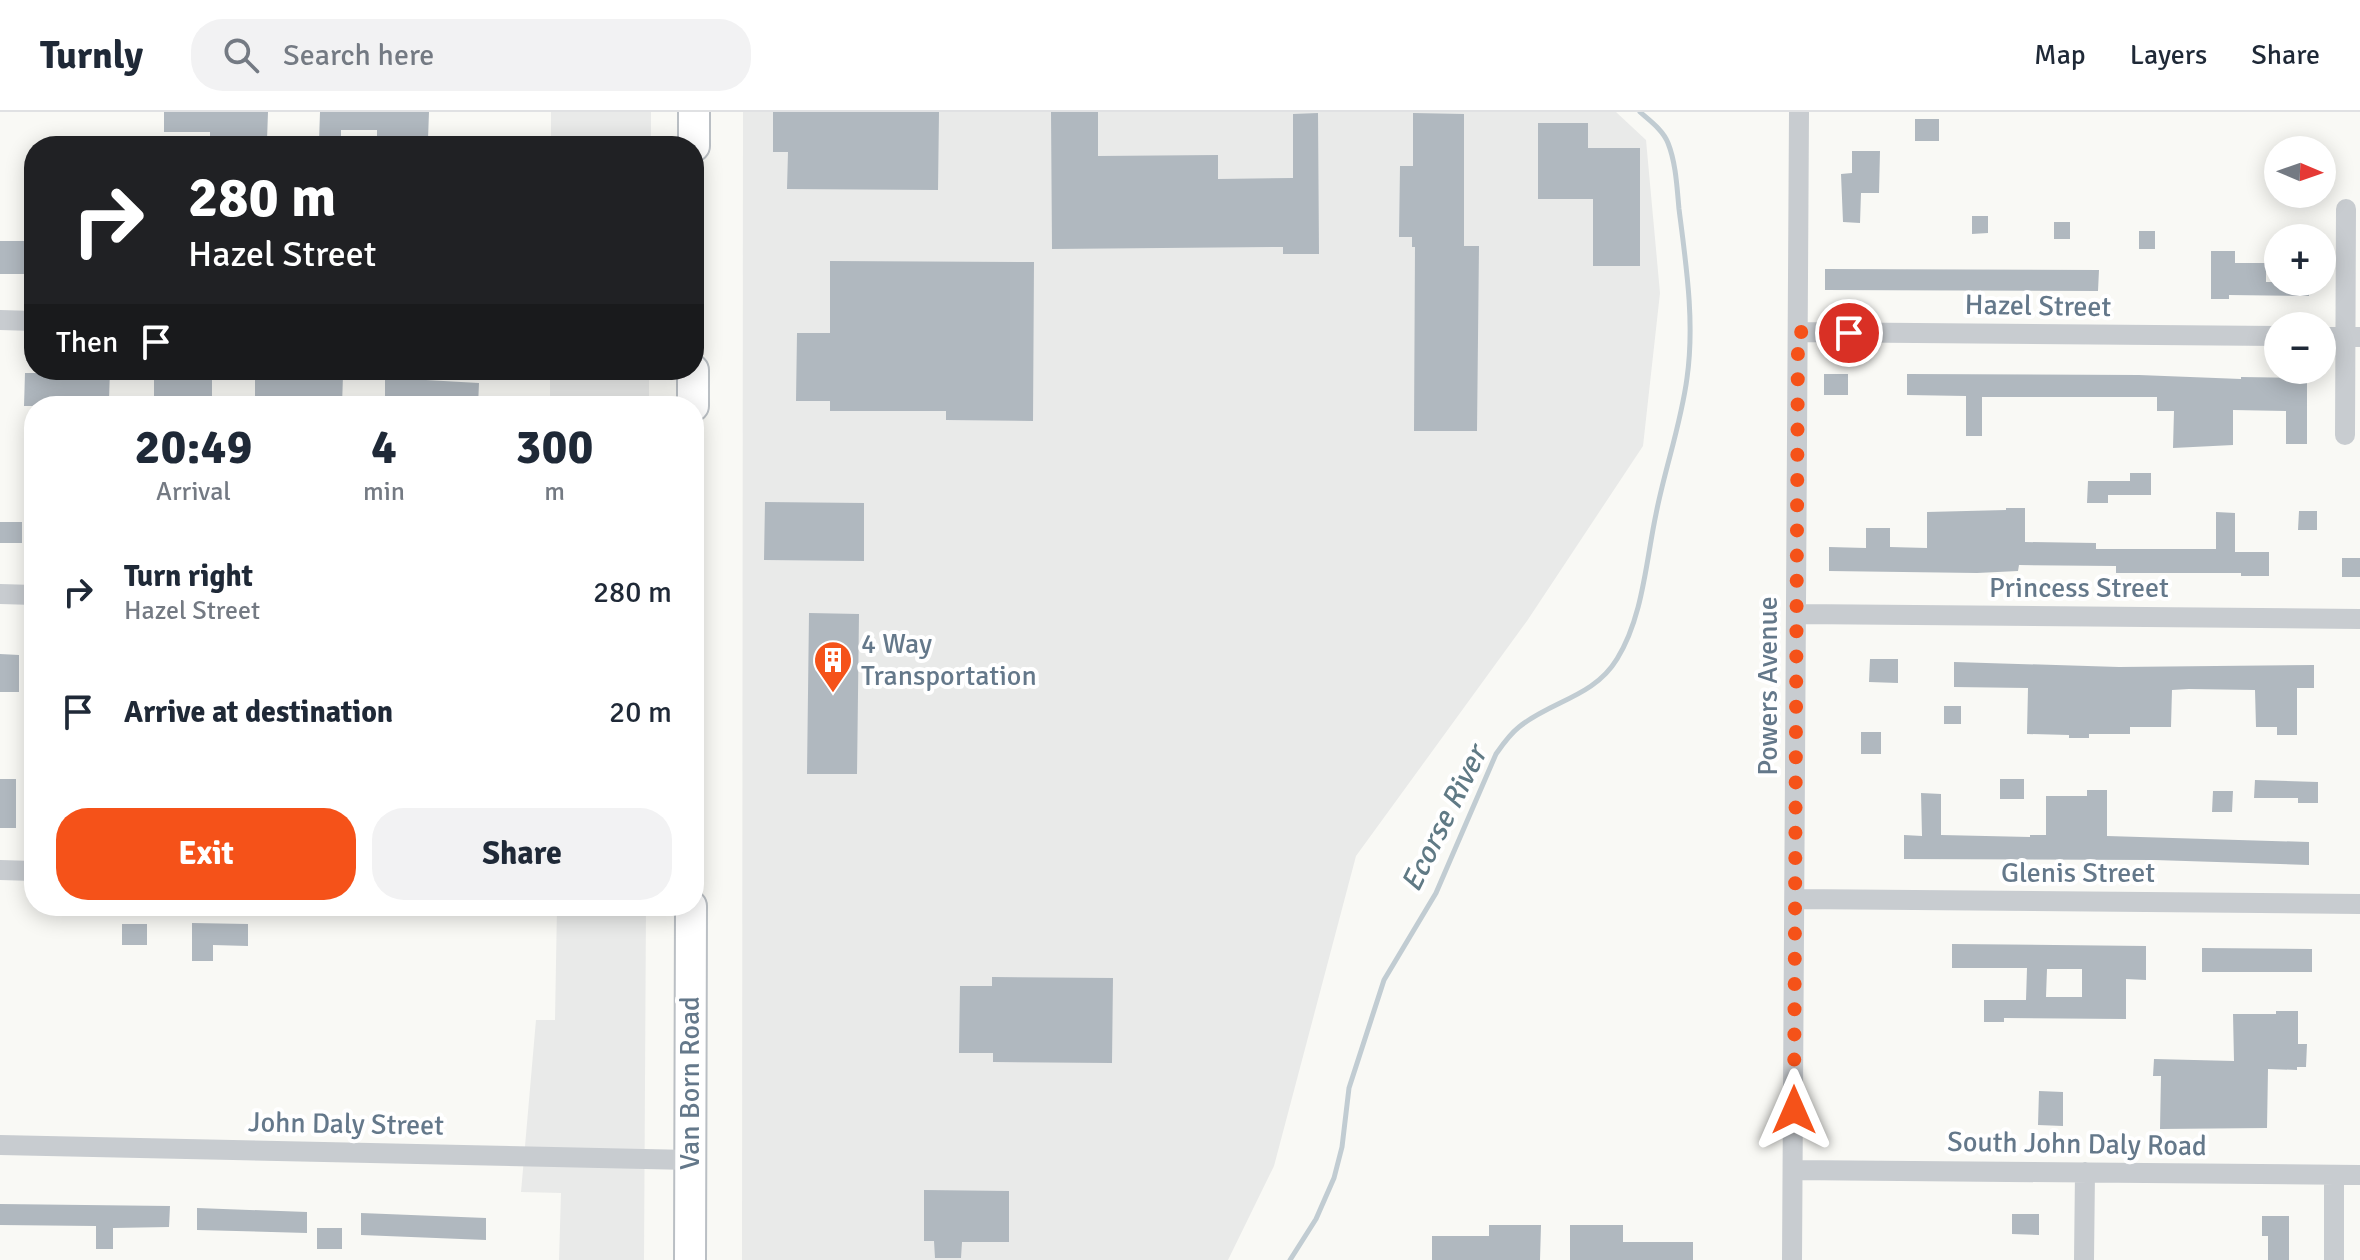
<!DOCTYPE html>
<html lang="en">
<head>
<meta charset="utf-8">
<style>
  :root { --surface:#fff; --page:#f2f2f3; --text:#1f2937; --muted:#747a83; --line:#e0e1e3; --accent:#f55219 }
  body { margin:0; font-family:Signika,sans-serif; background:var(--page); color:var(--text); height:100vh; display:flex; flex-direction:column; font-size:30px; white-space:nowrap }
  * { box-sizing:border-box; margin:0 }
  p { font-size:26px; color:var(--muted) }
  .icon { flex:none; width:44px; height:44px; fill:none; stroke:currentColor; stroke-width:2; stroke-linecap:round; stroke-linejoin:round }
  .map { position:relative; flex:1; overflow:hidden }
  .side { position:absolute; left:24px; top:284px; width:680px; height:520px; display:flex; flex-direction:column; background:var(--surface); border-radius:32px; box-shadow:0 4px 20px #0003 }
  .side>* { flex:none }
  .guide { position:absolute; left:24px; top:24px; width:680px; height:244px; border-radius:32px; box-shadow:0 4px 20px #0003; background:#202124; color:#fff; overflow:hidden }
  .needle { width:52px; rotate:92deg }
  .controls { position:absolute; left:2264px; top:24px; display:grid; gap:16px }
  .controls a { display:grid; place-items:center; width:72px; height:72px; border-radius:50%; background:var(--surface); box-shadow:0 4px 20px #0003; font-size:40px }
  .pin { position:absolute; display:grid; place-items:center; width:68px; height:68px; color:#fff; margin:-34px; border:4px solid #fff; border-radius:50%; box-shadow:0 2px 8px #0007 }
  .me { position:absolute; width:88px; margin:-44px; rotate:0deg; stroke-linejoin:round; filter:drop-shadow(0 0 6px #0008) }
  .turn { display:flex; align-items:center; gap:28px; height:168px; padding:0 32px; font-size:36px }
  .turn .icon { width:104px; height:104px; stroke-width:2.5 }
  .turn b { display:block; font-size:56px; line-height:68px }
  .then { display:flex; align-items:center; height:76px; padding:0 32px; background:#0003; gap:16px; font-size:30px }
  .eta { display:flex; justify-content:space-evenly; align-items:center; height:136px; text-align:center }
  .eta b { font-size:48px; font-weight:800; line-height:56px }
  .cta { display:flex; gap:16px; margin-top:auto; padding:16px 32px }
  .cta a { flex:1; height:92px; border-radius:32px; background:var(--accent); color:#fff; font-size:32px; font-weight:800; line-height:92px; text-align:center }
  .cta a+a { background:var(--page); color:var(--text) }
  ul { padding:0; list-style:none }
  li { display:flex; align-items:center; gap:24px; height:120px; padding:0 32px }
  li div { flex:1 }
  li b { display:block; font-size:30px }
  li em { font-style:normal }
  header { display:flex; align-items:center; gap:48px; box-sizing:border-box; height:112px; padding:0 40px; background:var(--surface); border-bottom:2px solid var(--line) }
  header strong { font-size:38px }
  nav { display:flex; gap:44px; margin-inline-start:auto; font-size:28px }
  .search { width:560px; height:72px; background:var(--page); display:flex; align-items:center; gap:20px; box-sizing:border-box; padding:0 28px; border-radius:32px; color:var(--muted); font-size:30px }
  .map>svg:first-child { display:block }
  .built { fill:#e9eae9 }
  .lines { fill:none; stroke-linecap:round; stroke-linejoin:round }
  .stream { stroke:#c1ccd2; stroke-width:5 }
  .building { fill:#b0b8bf; fill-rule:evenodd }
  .secondary-casing { stroke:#babfc4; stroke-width:34 }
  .street { stroke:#c8ccd0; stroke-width:20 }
  .secondary { stroke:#fff; stroke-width:30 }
  .route { stroke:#f55219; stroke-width:14; stroke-dasharray:0 25.2 }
  .labels { text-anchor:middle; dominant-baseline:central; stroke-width:8; stroke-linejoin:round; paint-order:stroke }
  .street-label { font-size:28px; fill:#64788a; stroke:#fff }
  .poi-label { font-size:28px; fill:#64788a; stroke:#fff; text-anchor:start }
  .water-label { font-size:30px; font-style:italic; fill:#607a85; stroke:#fff }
</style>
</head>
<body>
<header>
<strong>Turnly</strong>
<div class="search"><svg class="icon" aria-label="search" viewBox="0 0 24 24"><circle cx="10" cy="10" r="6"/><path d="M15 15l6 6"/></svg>Search here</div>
<nav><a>Map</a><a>Layers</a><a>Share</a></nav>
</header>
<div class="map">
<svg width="2360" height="1148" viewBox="0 0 2360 1148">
  <rect width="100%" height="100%" fill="#f9f9f5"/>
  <!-- built -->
  <path class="built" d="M551,0H651V34H551Z
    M743,0H1616L1646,28L1660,181L1643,334L1527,509L1356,744L1274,1054L1228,1148H742Z
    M550,258H649V294H550Z
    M557,794H646L644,1148H559L561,1081L521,1080L536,908H555Z"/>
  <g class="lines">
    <!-- stream -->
    <path class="stream" d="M1290,1148L1316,1107L1334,1066L1342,1035L1349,976L1384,868L1436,781L1496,642C1503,632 1509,623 1519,615C1551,589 1594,585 1617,547C1643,505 1646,449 1656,402C1665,356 1681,312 1687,266C1695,210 1686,152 1679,97C1677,76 1676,51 1668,31C1663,18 1650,9 1640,0"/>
  </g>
  <!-- building -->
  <path class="building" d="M164,0H268L267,28L210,29V20H164Z
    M320,0H429L428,27L398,26V31H377V18H341V30H319Z
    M773,0H939L938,78L787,77L788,40H773Z
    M1051,0H1098V44L1218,43V67L1293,66V2L1318,1L1319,142H1283V135L1052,137Z
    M1413,1L1464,2V134H1479L1477,319H1414L1415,135H1412V125H1399L1400,54H1413Z
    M1915,7H1939V29H1915Z
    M1538,11H1588V36H1640V154H1593V87H1538Z
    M1852,39H1880L1879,81H1861L1860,111L1843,110L1841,62L1852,61Z
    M1972,104H1988V121L1972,122Z
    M2054,110H2070V127H2054Z
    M2139,119H2155V137H2139Z
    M0,129H34V162H0Z
    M2211,139H2235V151H2266V170H2309V184L2229,183V187H2211Z
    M830,149L1034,150L1033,309L946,308V299H830V289H796L797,221H830Z
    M1825,157L2099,158L2098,179L1825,178Z
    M55,258H110L109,288L48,287V294H24L25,261H55Z
    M191,259H212V293L191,292V288H154V261Z
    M255,260L343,263L342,294H255Z
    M385,261H409L408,267L479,271L478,294H385Z
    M1824,262H1848V283H1824Z
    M1907,262L2139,263L2241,267V265L2307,266V332H2286V299L2233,298V333L2173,336L2174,299H2157V285H1982V324H1966V284L1907,283Z
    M2130,361H2151V383H2108V391H2087L2088,369H2130Z
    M765,390L864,391V449L764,448Z
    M2006,396H2025V430L2096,431V437H2216V400L2235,401V440H2269V464H2241V461H2116V454L2019,453L2018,459L1977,461L1829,459V435L1866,436V416H1890V435L1927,436V400L2006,398Z
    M2299,399H2317V418H2298Z
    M0,410H22V431H0Z
    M2342,446H2360V465H2342Z
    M809,501L859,502L857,662H807Z
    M0,542L19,543V580H0Z
    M1870,547H1898V571L1869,570Z
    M1954,550L2119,555L2314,553V576H2297V623H2277V615H2256L2255,578L2189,577L2172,578L2171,615H2130V622H2089V626H2069V623L2027,622L2028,576L1954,575Z
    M1944,594H1961V612H1944Z
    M1861,620H1881V642H1861Z
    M0,667H16V716H0Z
    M2000,667H2024V687H2000Z
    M2255,668L2318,670V691H2298V686H2254Z
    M2087,678H2107V724L2309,730V753L2154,748L1904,747V723L1922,724L1921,681L1941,682V723L2030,725V723H2046V684H2087Z
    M2213,679H2233L2232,700H2212Z
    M192,811L248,812V834L213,833V849H192Z
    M122,812H147V833H122Z
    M1952,832L2146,834V868L2126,867V907L2004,906V910H1984V888H2026L2027,856H1952ZM2047,857H2082V885H2046Z
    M2202,836L2312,837V860H2202Z
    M992,865L1113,866L1112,951L993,950V941H959L960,874H992Z
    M2276,899H2298V932H2307L2306,955H2297V958L2268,957L2267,1016L2160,1017L2161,964H2153L2154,947L2234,949L2233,902H2276Z
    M2039,979L2063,980V1014L2038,1013Z
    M924,1078L1009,1079V1130H962L961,1146H935L934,1129H924Z
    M0,1092L170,1094L169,1115L113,1116V1137H96V1114L0,1113Z
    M197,1096L307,1100V1121L197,1118Z
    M361,1101L486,1106V1128L361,1123Z
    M2012,1102H2039V1123L2012,1122Z
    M2262,1104H2289V1148H2268V1124H2262Z
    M1489,1113H1541L1540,1148H1432V1124H1489Z
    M1570,1113H1623V1130H1693V1148H1570Z
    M317,1116H342V1137H317Z"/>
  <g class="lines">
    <defs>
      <path id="secondary" d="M694,34V0
        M693,294V258
        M690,1148L691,794"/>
    </defs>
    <!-- secondary casing -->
    <use href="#secondary" class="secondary-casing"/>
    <!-- street -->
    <path class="street" d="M0,208L34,209
      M1798,220L2278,224
      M2322,225H2360
      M2345,323L2346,97
      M0,482L34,483
      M1797,502L2360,507
      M0,758L34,759
      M1795,787L2360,792
      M0,1033L690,1048
      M1793,1058L2360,1063
      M1792,1148L1799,0
      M2084,1148L2085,1060
      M2334,1148V1063"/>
    <!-- secondary -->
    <use href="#secondary" class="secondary"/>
  </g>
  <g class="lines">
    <!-- route -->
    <path class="route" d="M1794,998L1798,220L1849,221"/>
  </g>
  <!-- icons -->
  <defs>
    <symbol id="building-pin" viewBox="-11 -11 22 30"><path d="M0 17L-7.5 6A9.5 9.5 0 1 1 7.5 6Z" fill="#f55219" stroke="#fff"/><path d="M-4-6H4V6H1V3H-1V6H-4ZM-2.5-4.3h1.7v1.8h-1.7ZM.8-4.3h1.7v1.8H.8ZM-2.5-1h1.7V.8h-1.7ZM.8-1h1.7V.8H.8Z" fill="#fff"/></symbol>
  </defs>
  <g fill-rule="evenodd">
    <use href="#building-pin" x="811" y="526" width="44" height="60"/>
  </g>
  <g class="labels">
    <!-- street labels -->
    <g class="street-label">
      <text transform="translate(2038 194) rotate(1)">Hazel Street</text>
      <text x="2079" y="476">Princess Street</text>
      <text transform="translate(1768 574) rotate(-90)">Powers Avenue</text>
      <text x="2078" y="761">Glenis Street</text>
      <text transform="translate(690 971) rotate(-90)">Van Born Road</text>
      <text transform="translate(346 1012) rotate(1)">John Daly Street</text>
      <text transform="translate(2077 1032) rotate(1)">South John Daly Road</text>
    </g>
    <!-- poi labels -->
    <g class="poi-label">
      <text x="861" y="532">4 Way<tspan x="861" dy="32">Transportation</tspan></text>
    </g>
    <!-- water labels -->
    <g class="water-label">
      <text transform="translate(1444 707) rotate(-64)">Ecorse River</text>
    </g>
  </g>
</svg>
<div class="controls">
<a><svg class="needle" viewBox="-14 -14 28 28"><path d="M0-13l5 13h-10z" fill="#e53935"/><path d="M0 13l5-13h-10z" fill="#747a83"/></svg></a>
<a>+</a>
<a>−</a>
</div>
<div class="pin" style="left:1849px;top:221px;background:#d93025"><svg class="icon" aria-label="arrive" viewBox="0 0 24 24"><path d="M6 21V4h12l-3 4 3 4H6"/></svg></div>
<svg class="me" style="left:1794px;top:998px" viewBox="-20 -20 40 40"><path d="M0-17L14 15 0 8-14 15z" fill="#f55219" stroke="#fff" stroke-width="4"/></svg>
<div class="guide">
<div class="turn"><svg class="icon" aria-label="right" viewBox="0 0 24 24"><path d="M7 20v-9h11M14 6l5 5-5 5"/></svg><div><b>280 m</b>Hazel Street</div></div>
<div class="then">Then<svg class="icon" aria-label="arrive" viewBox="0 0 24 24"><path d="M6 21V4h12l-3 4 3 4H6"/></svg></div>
</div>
<section class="side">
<div class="eta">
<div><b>20:49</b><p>Arrival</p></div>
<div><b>4</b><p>min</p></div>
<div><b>300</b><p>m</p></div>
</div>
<ul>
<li><svg class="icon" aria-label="right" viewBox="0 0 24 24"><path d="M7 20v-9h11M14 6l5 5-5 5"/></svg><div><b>Turn right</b><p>Hazel Street</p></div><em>280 m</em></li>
<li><svg class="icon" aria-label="arrive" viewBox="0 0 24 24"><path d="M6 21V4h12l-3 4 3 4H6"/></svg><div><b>Arrive at destination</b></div><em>20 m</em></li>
</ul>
<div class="cta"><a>Exit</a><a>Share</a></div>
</section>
</div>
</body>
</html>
